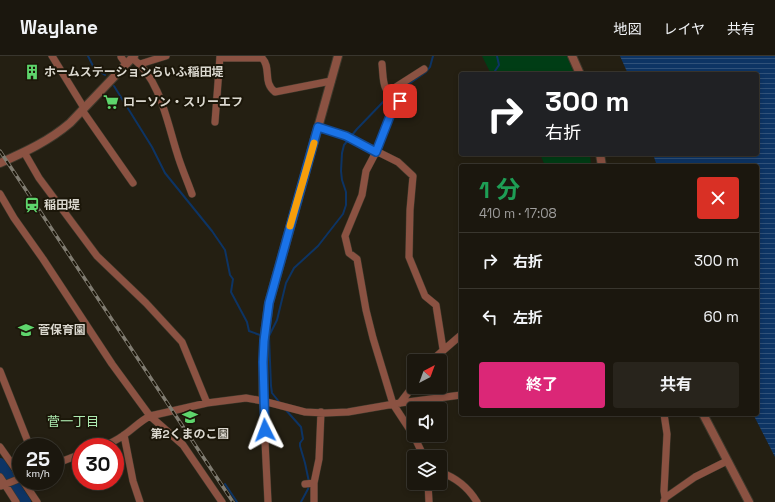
<!DOCTYPE html>
<html lang="ja">
<head>
<meta charset="utf-8">
<style>
  :root { --surface:#1b170e; --page:#28241c; --text:#f1f3f6; --muted:#a09f9e; --line:#39362e; --accent:#db2777 }
  body { margin:0; font-family:"Space Grotesk","Noto Sans JP",sans-serif; background:var(--page); color:var(--text); height:100vh; display:flex; flex-direction:column; font-size:15px; white-space:nowrap }
  * { box-sizing:border-box; margin:0 }
  p { font-size:13px; color:var(--muted) }
  .icon { flex:none; width:22px; height:22px; fill:none; stroke:currentColor; stroke-width:2; stroke-linecap:round; stroke-linejoin:round }
  .map { position:relative; flex:1; overflow:hidden }
  .details { position:absolute; left:459px; top:108px; width:300px; height:252px; display:flex; flex-direction:column; background:var(--surface); border-radius:4px; box-shadow:0 2px 6px #0003,0 0 0 1px var(--line) }
  .details>* { flex:none }
  .banner { position:absolute; left:459px; top:16px; width:300px; height:84px; border-radius:4px; box-shadow:0 2px 6px #0003,0 0 0 1px var(--line); background:#202124; color:#fff; overflow:hidden }
  .needle { width:26px; rotate:41deg }
  .controls { position:absolute; left:407px; top:298px; display:grid; gap:8px }
  .controls a { display:grid; place-items:center; width:40px; height:40px; border-radius:4px; background:var(--surface); box-shadow:0 2px 6px #0003,0 0 0 1px var(--line); font-size:20px }
  .speed { position:absolute; left:12px; top:382px; display:flex; gap:8px; font-size:20px; font-weight:700; text-align:center }
  .speed>* { display:grid; place-content:center; width:52px; height:52px; border-radius:50%; background:var(--surface); box-shadow:0 2px 6px #0003,0 0 0 1px var(--line); line-height:1 }
  .speed small { font-size:10px; font-weight:400 }
  .speed .limit { border:6px solid #d22; background:#fff; color:#111 }
  .pin { position:absolute; display:grid; place-items:center; width:34px; height:34px; color:#fff; margin:-17px; border-radius:8px; box-shadow:0 2px 6px #0006 }
  .me { position:absolute; width:44px; margin:-22px; rotate:357deg; stroke-linejoin:round; filter:drop-shadow(0 0 3px #0008) }
  .turn { display:flex; align-items:center; gap:14px; height:84px; padding:0 20px; font-size:18px }
  .turn .icon { width:52px; height:52px; stroke-width:2.5 }
  .turn b { display:block; font-size:28px; line-height:34px }
  .round { display:grid; place-items:center; flex:none; width:42px; height:42px; border-radius:4px; background:var(--page) }
  .overview { display:flex; align-items:center; justify-content:space-between; height:68px; padding:0 20px }
  h1 { font-size:24px; font-weight:700; line-height:30px; color:#1e9e55 }
  .action { display:flex; gap:8px; margin-top:auto; padding:8px 20px }
  .action a { flex:1; height:46px; border-radius:4px; background:var(--accent); color:#fff; font-size:16px; font-weight:700; line-height:46px; text-align:center }
  .action a+a { background:var(--page); color:var(--text) }
  ul { padding:0; list-style:none }
  li { display:flex; align-items:center; gap:12px; height:56px; padding:0 20px; border-top:1px solid var(--line) }
  li div { flex:1 }
  li b { display:block; font-size:15px }
  li em { font-style:normal }
  header { display:flex; align-items:center; gap:24px; box-sizing:border-box; height:56px; padding:0 20px; background:var(--surface); border-bottom:1px solid var(--line) }
  header strong { font-size:19px }
  nav { display:flex; gap:22px; margin-inline-start:auto; font-size:14px }
  .map>svg:first-child { display:block }
  .green { fill:#003d15 }
  .water { fill:url(#water-rules) }
  .lines { fill:none; stroke-linecap:round; stroke-linejoin:round }
  .stream { stroke:#0d3464; stroke-width:2 }
  .river { stroke:#0d3464; stroke-width:12 }
  .minor-casing { stroke:#3e392c; stroke-width:8 }
  .tertiary-casing { stroke:#3e392c; stroke-width:10 }
  .minor { stroke:#8b5242; stroke-width:7 }
  .tertiary { stroke:#8b5242; stroke-width:8 }
  .rail-casing { stroke:#807c71; stroke-width:3.5 }
  .rail { stroke:#1b1609; stroke-width:2; stroke-dasharray:6; stroke-linecap:butt }
  .route-casing { stroke:#114b97; stroke-width:10 }
  .route { stroke:#1a73e8; stroke-width:7 }
  .slow { stroke:#f59e0b; stroke-width:7 }
  .labels { text-anchor:middle; dominant-baseline:central; stroke-width:4; stroke-linejoin:round; paint-order:stroke }
  .poi-label { font-size:12px; font-weight:bold; fill:#dbd8cf; stroke:#1b1609; text-anchor:start }
  .neighbourhood-label { font-size:13px; fill:#adeab0; stroke:#1b1609 }
</style>
</head>
<body>
<header>
<strong>Waylane</strong>
<nav><a>地図</a><a>レイヤ</a><a>共有</a></nav>
</header>
<div class="map">
<svg width="775" height="446" viewBox="0 0 775 446">
  <defs>
    <pattern id="water-rules" width="6" height="5" patternUnits="userSpaceOnUse"><rect width="6" height="5" fill="#0d3464"/><path d="M0 2.5h6" fill="none" stroke="#305179"/></pattern>
  </defs>
  <rect width="100%" height="100%" fill="#241f12"/>
  <!-- green -->
  <path class="green" d="M482,0H567L574,18H491Z
    M540,98H590L591,110H545Z"/>
  <!-- water -->
  <path class="water" d="M620,0H775V401L753,358H757V110H657L653,98H757V18H628Z"/>
  <g class="lines">
    <!-- stream -->
    <path class="stream" d="M88,0L94,12L105,19
      M495,15L499,9L497,0
      M114,30L152,91L165,117L212,175L225,194L230,219L233,223L231,236L247,266L249,275L260,279
      M280,347L272,337L271,330L269,280L277,264L286,227L294,212L318,190L343,158L346,149V136L342,124L341,115L342,97L344,89L357,73L384,45L426,16L430,11L433,0
      M285,353L301,371L303,383L300,387V390L305,407L309,426L308,433L301,446
      M225,428L237,446"/>
    <!-- river -->
    <path class="river" d="M0,408L25,446"/>
    <defs>
      <path id="minor" d="M52,0L84,52
        M121,0V1L126,8
        M132,2C160,22 167,66 177,97C181,111 187,124 192,138
        M220,2H262C272,12 262,26 275,36L331,25
        M140,8L166,0
        M382,8C384,27 381,35 400,45L390,60L376,96L366,115L362,139L345,180L349,197L357,203L366,254L373,282L393,348L414,380L424,401
        M388,36L424,13
        M82,54L133,127
        M215,66L220,0
        M318,71L346,80L398,106L413,120L410,154L409,201L425,240L436,249L443,293
        M24,96L39,122L97,200L146,247L182,286L207,347
        M0,138L14,162L43,203L112,308L150,360L183,389L222,446
        M431,305L461,279
        M0,315L30,391
        M263,345L268,446
        M400,347L414,329
        M664,358L667,378L664,435L665,442
        M124,379L133,425L140,446
        M0,391L21,421
        M101,391C109,388 117,384 124,379C133,373 140,365 150,360L207,347L246,342L263,345L305,356L325,357L348,356L400,347L461,339
        M55,408L81,398
        M440,416C457,422 468,431 477,446
        M0,421L16,446
        M23,425L37,446
        M428,427L429,446
        M305,428L314,427
        M1,430L21,422
        M664,445L665,442L695,421L727,405
        M314,446V427L319,403L321,356"/>
      <path id="tertiary" d="M572,0L580,18
        M600,98L602,110
        M0,107C25,96 49,85 70,67L134,0
        M263,345L264,285L269,247L338,0
        M703,358L749,446"/>
    </defs>
    <!-- minor casing -->
    <use href="#minor" class="minor-casing"/>
    <!-- tertiary casing -->
    <use href="#tertiary" class="tertiary-casing"/>
    <!-- minor -->
    <use href="#minor" class="minor"/>
    <!-- tertiary -->
    <use href="#tertiary" class="tertiary"/>
    <defs>
      <path id="rail" d="M0,95L233,446"/>
    </defs>
    <!-- rail casing -->
    <use href="#rail" class="rail-casing"/>
    <!-- rail -->
    <use href="#rail" class="rail"/>
  </g>
  <g class="lines">
    <defs>
      <path id="route" d="M265,374L263,306L264,285L269,247L318,71L346,80L376,96L390,60L400,45"/>
    </defs>
    <!-- route casing -->
    <use href="#route" class="route-casing"/>
    <!-- route -->
    <use href="#route" class="route"/>
    <!-- slow -->
    <path class="slow" d="M290,170L314,87"/>
  </g>
  <!-- icons -->
  <defs>
    <symbol id="building-bare" viewBox="-9 -9 18 18"><path d="M-4-6H4V6H1V3H-1V6H-4ZM-2.5-4.3h1.7v1.8h-1.7ZM.8-4.3h1.7v1.8H.8ZM-2.5-1h1.7V.8h-1.7ZM.8-1h1.7V.8H.8Z" fill="#5ed56c" stroke="#1b1609" stroke-width="2.5" paint-order="stroke"/></symbol>
    <symbol id="supermarket-bare" viewBox="-9 -9 18 18"><path d="M-6-5.5h2.5l.6 2H6L4.5 2H-2.5L-4.4-4H-6ZM-1.5 3.2a1.3 1.3 0 1 0 .1 0ZM3 3.2a1.3 1.3 0 1 0 .1 0Z" fill="#5ed56c" stroke="#1b1609" stroke-width="2.5" paint-order="stroke"/></symbol>
    <symbol id="station-bare" viewBox="-9 -9 18 18"><path d="M-3-6H3Q5-6 5-4V2Q5 4 3 4L4.5 6H3L1.5 4h-3L-3 6H-4.5L-3 4Q-5 4-5 2V-4Q-5-6-3-6ZM-3.5-4v3h7v-3ZM-3.5 1v1.5H-2V1ZM2 1v1.5H3.5V1Z" fill="#5ed56c" stroke="#1b1609" stroke-width="2.5" paint-order="stroke"/></symbol>
    <symbol id="school-bare" viewBox="-9 -9 18 18"><path d="M0-5L7-2L0 1L-7-2ZM-4 1L0 2.5L4 1V4Q0 6-4 4Z" fill="#5ed56c" stroke="#1b1609" stroke-width="2.5" paint-order="stroke"/></symbol>
  </defs>
  <g fill-rule="evenodd">
    <use href="#building-bare" x="21" y="5" width="22" height="22"/>
    <use href="#supermarket-bare" x="100" y="35" width="22" height="22"/>
    <use href="#station-bare" x="21" y="138" width="22" height="22"/>
    <use href="#school-bare" x="15" y="263" width="22" height="22"/>
    <use href="#school-bare" x="179" y="350" width="22" height="22"/>
  </g>
  <g class="labels">
    <!-- poi labels -->
    <g class="poi-label">
      <text x="44" y="16">ホームステーションらいふ稲田堤</text>
      <text x="123" y="46">ローソン・スリーエフ</text>
      <text x="44" y="149">稲田堤</text>
      <text x="38" y="274">菅保育園</text>
      <text x="190" y="378" text-anchor="middle">第2くまのこ園</text>
    </g>
    <!-- neighbourhood labels -->
    <g class="neighbourhood-label">
      <text x="73" y="365">菅一丁目</text>
    </g>
  </g>
</svg>
<div class="controls">
<a><svg class="needle" viewBox="-14 -14 28 28"><path d="M0-13l5 13h-10z" fill="#e53935"/><path d="M0 13l5-13h-10z" fill="#a09f9e"/></svg></a>
<a><svg class="icon" aria-label="sound" viewBox="0 0 24 24"><path d="M4 9h4l5-4v14l-5-4H4zM17 9q2 3 0 6"/></svg></a>
<a><svg class="icon" aria-label="layers" viewBox="0 0 24 24"><path d="M12 4l9 5-9 5-9-5zM3 14l9 5 9-5"/></svg></a>
</div>
<div class="speed"><div>25<small>km/h</small></div><div class="limit">30</div></div>
<div class="pin" style="left:400px;top:45px;background:#d93025"><svg class="icon" aria-label="arrive" viewBox="0 0 24 24"><path d="M6 21V4h12l-3 4 3 4H6"/></svg></div>
<svg class="me" style="left:265px;top:374px" viewBox="-20 -20 40 40"><path d="M0-17L14 15 0 8-14 15z" fill="#1a73e8" stroke="#fff" stroke-width="4"/></svg>
<div class="banner">
<div class="turn"><svg class="icon" aria-label="right" viewBox="0 0 24 24"><path d="M7 20v-9h11M14 6l5 5-5 5"/></svg><div><b>300 m</b>右折</div></div>
</div>
<section class="details">
<div class="overview"><div><h1>1 分</h1><p>410 m · 17:08</p></div><a class="round" style="background:#d93025;color:#fff"><svg class="icon" aria-label="close" viewBox="0 0 24 24"><path d="M6 6l12 12M18 6L6 18"/></svg></a></div>
<ul>
<li><svg class="icon" aria-label="right" viewBox="0 0 24 24"><path d="M7 20v-9h11M14 6l5 5-5 5"/></svg><div><b>右折</b></div><em>300 m</em></li>
<li><svg class="icon" aria-label="left" viewBox="0 0 24 24"><path d="M17 20v-9H6M10 6l-5 5 5 5"/></svg><div><b>左折</b></div><em>60 m</em></li>
</ul>
<div class="action"><a>終了</a><a>共有</a></div>
</section>
</div>
</body>
</html>
